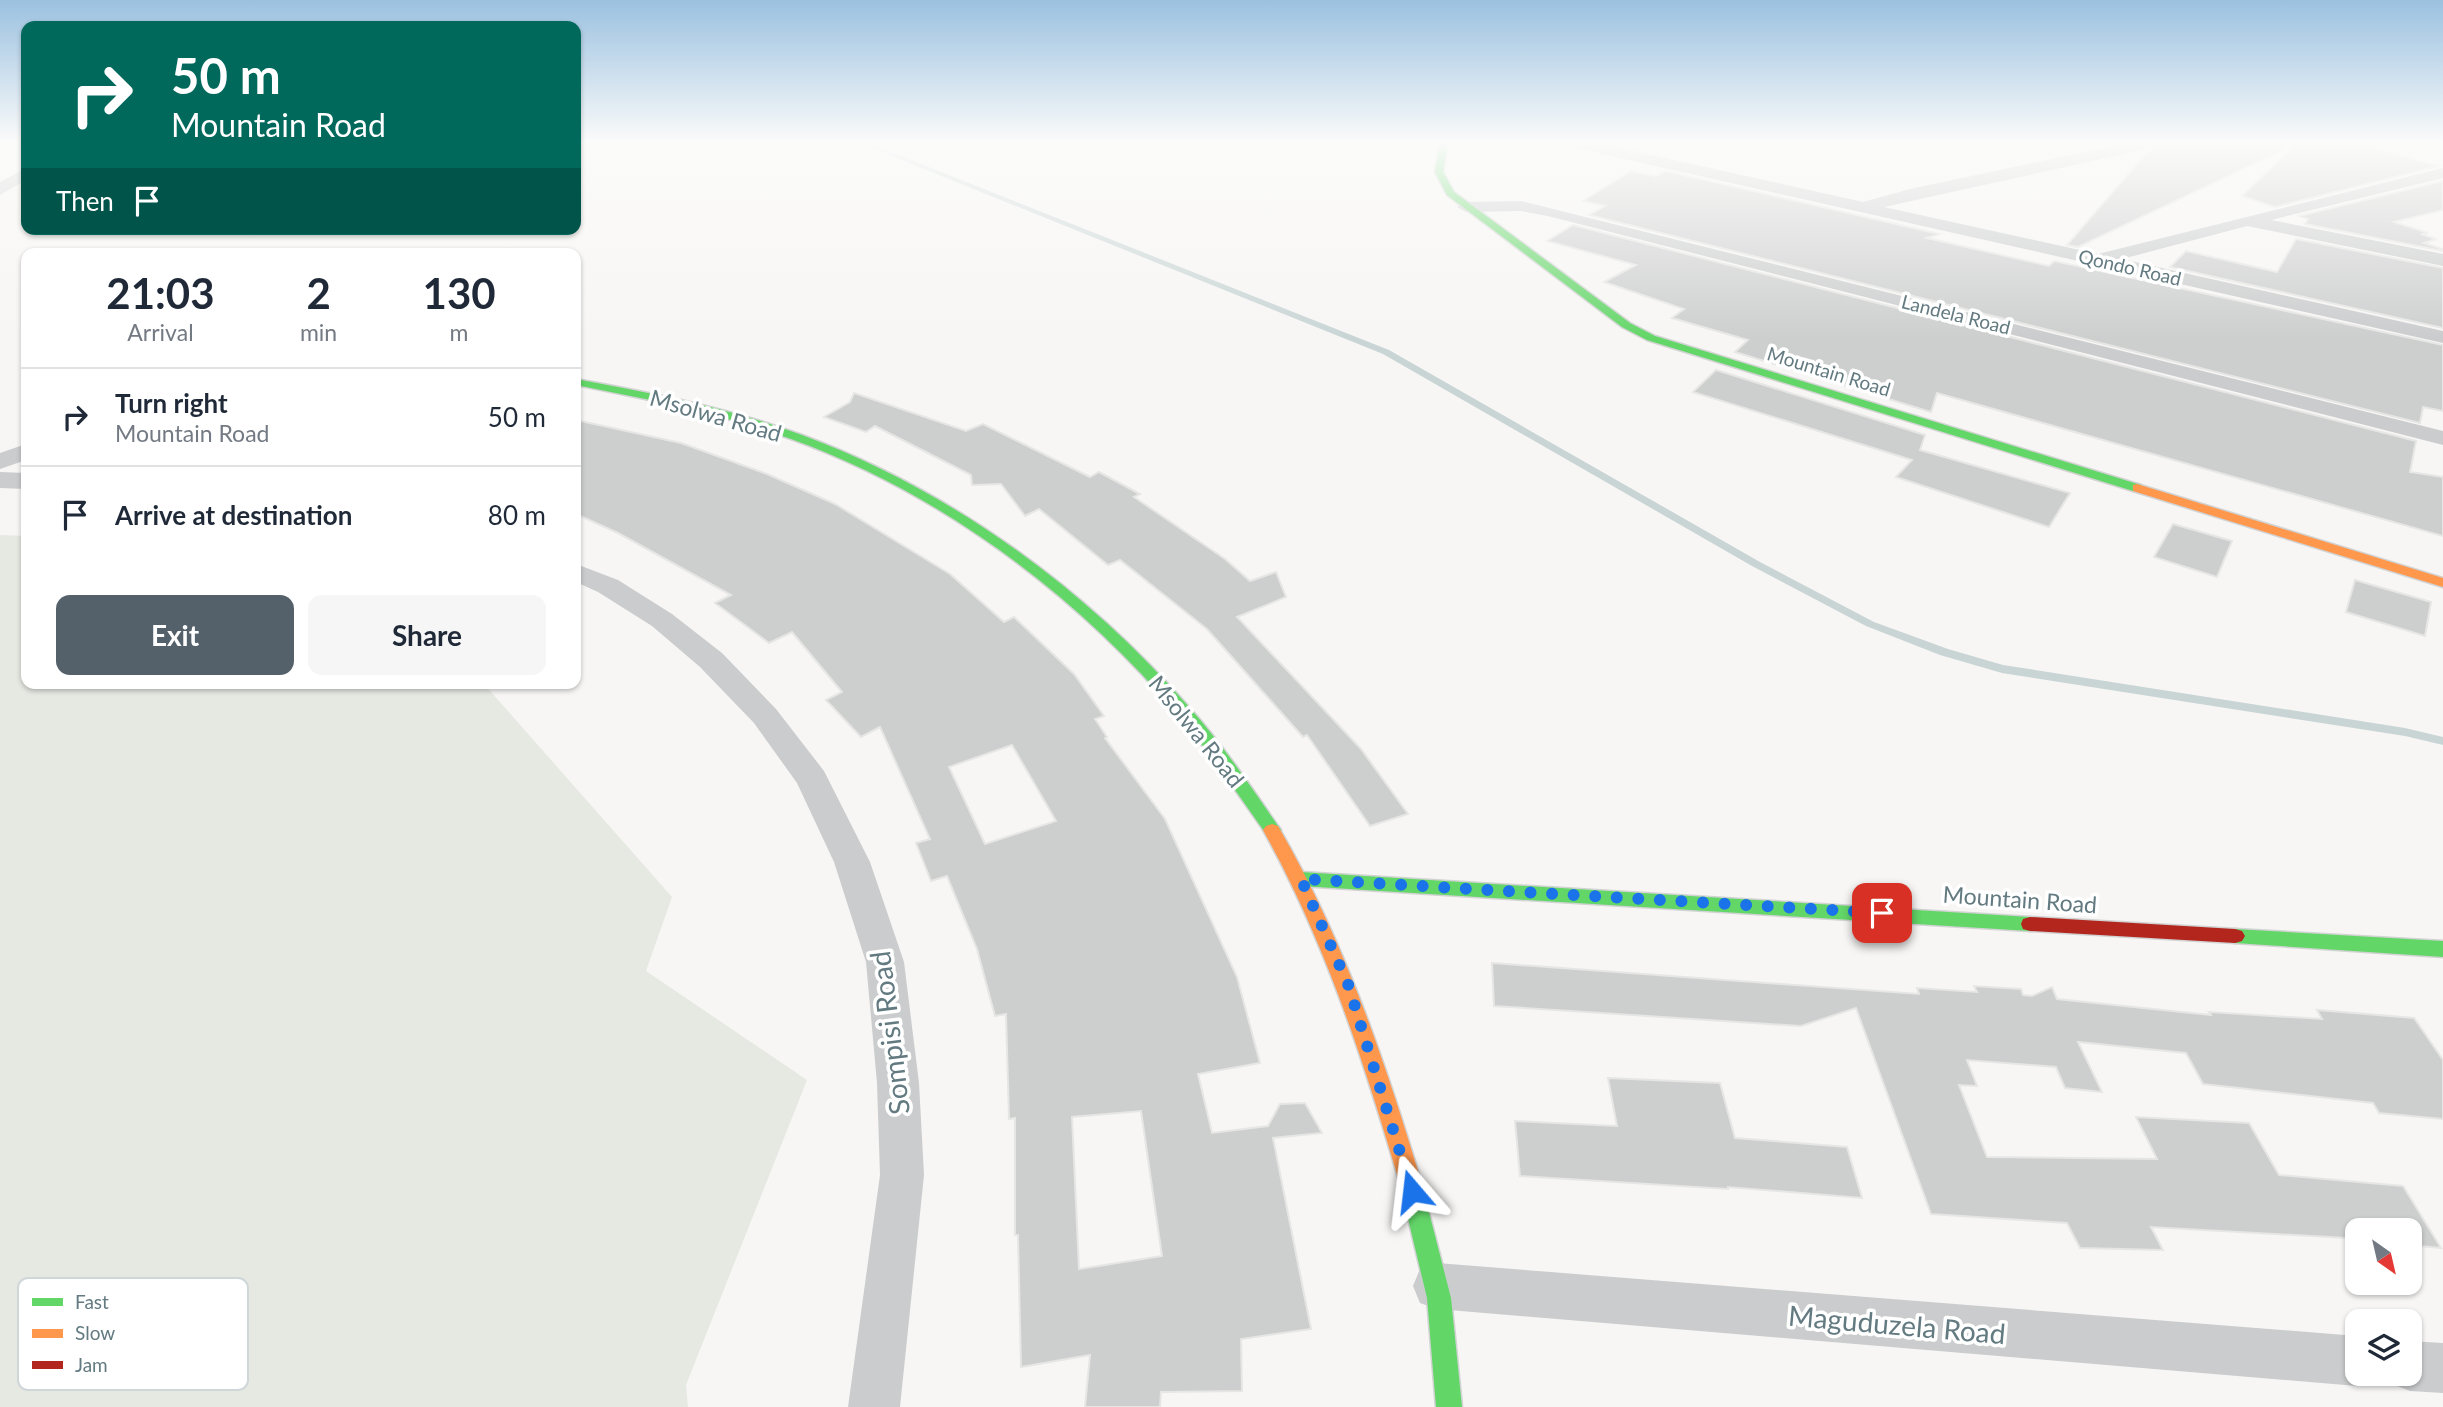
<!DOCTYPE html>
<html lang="en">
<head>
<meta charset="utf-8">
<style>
  :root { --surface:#fff; --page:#f6f6f7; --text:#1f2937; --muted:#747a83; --line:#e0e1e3; --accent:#55616a }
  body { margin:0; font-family:Lato,sans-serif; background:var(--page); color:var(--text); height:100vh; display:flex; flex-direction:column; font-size:26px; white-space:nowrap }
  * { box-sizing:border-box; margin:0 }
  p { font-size:23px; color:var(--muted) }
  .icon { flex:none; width:38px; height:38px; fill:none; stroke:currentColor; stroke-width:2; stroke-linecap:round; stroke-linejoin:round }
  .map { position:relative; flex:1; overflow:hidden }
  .side { position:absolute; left:21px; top:248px; width:560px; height:441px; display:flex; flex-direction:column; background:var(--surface); border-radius:14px; box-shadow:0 2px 5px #0004 }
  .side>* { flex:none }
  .guide { position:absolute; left:21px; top:21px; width:560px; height:214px; border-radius:14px; box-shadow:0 2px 5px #0004; background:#00695c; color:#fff; overflow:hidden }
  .needle { width:46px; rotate:146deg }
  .tools { position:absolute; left:2345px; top:1218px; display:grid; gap:14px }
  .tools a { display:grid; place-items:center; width:77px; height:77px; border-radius:14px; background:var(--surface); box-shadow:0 2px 5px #0004; font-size:35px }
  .pin { position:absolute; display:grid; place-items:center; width:60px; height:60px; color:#fff; margin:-30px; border-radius:14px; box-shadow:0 4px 10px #0006 }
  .me { position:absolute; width:77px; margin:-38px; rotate:343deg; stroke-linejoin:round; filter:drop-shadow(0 0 5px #0008) }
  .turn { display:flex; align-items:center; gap:24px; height:147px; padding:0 35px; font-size:32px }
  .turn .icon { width:91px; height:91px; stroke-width:2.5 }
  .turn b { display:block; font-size:49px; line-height:60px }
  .then { display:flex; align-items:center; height:66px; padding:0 35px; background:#0003; gap:14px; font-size:26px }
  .eta { display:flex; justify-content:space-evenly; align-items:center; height:119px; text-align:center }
  .eta b { font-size:42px; font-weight:700; line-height:49px }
  .primary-button { display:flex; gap:14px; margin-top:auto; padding:14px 35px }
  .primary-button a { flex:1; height:80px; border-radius:14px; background:var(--accent); color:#fff; font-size:28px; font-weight:700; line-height:80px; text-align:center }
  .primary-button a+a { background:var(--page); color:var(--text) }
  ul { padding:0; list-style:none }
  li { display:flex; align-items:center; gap:21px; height:98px; padding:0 35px; border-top:2px solid var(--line) }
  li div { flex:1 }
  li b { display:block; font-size:26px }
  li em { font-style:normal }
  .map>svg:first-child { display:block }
  .green { fill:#e6e8e2 }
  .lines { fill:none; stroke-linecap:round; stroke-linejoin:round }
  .stream { fill:#c9d5d5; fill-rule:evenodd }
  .building { fill:#cdcece; stroke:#e6e6e5; stroke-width:2; fill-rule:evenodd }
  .fast-casing { stroke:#d2d3d3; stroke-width:3 }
  .slow-casing { stroke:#d2d3d3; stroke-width:3 }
  .jam-casing { stroke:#d2d3d3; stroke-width:3 }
  .street { fill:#cbcccd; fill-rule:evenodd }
  .fast { fill:#63d668; fill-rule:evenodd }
  .slow { fill:#ff974d; fill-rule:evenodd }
  .jam { fill:#b3261e; fill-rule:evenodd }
  .route { stroke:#1a73e8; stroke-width:12; stroke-dasharray:0 21.6 }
  .labels { text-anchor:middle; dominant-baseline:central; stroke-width:7; stroke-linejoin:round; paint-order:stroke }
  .far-street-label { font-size:19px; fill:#627a80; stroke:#fff }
  .street-label { font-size:23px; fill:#627a80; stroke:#fff }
  .near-street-label { font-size:28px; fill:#627a80; stroke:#fff }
  .key { fill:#fff; stroke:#d0d7d9; stroke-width:2 }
  .key-label { font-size:19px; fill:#627a80 }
</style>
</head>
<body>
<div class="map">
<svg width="2443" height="1407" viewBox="0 0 2443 1407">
  <rect width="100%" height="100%" fill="#f7f6f5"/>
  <!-- green -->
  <path class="green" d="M0,535L26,536V684H484L672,897L646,971L807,1080L686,1385L688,1407H0Z"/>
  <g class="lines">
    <!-- stream -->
    <path class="stream" d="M857,142H866L1389,350L1760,562L1874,622L1948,649L2003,665L2405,728L2443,737V745L2405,736L2002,673L1940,655L1866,626L1752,566L1383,354Z"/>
  </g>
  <!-- building -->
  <path class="building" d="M2167,142H2350L2439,166L2275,207L2242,196L2296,144L2078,247L2067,245L2147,152L2157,149Z
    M1631,171L1656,176L1666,171L1939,234L1927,238L2049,266L2054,261L2443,345V411L2423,407L2420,423L1589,215L1605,206L1583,201Z
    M2443,181V210L2394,222L2428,233L2421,234L2436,239L2424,243L2443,249V251L2305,224L2308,219L2299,216Z
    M1573,225L2416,441L2410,472L2443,477V536L1937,393L1931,412L1735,352L1748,340L1672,318L1684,309L1604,282L1636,265L1547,241Z
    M2296,239L2443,268V328L2170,267L2186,251L2277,272Z
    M1716,370L1925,435L1920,450L2070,493L2049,527L1896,477L1912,460L1693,392Z
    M854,393L966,431L983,424L1090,477L1099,472L1140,494L1134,497L1225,559L1250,581L1276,572L1286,597L1237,617L1361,749L1408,814L1370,826L1307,735L1303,737L1207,629L1120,560L1108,565L1039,509L1025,516L1001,484L972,485L971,475L875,426L866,432L824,417L850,402Z
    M576,420L681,443L767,474L835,504L950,574L1004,622L1014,617L1074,674L1104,716L1095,719L1107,737L1105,738L1165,819L1237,977L1260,1063L1198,1074L1212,1133L1268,1126L1280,1104L1305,1103L1322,1133L1273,1138L1311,1329L1241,1339L1242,1391L1161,1392L1160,1407H1085L1090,1355L1021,1367L1018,1235H1015V1118L1009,1119L1006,1014L995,1016L977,949L947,876L931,881L916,843L930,839L880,727L861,737L826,700L842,692L792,632L769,643L715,603L731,595L618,533L576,514ZM1012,745L1056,821L985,844L949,767ZM1141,1111L1162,1256L1079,1269L1072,1117Z
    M2173,524L2232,541L2217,577L2154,557Z
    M2355,580L2431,602L2425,636L2346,612Z
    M1492,963L1919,994L1917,988L1977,992L1974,986L2021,989L2023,995L2032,996L2052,987L2057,999L2211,1015L2209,1012L2322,1019L2317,1010L2414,1018L2443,1060V1119L2379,1113L2373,1103L2203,1084L2186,1053L2078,1042L2102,1092L2065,1088L2056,1067L1967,1060L1977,1086L1959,1085L1987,1157L2157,1159L2136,1117L2249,1123L2279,1175L2403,1186L2441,1248L2410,1245V1230H2357V1241L2347,1238L2151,1227L2163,1250L2080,1248L2067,1223L1931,1214L1856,1008L1801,1026L1494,1006Z
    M1608,1078L1720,1083L1735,1138L1847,1147L1862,1198L1728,1187V1189L1520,1176L1515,1121L1617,1126Z"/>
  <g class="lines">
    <defs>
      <path id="fast" d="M1440,142H1448L1443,172L1454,192L1630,323L1655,336L2141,485L2143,488L2141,491H2133L1647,340L1622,327L1447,195L1435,172Z
        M576,379C652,393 729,408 802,435C950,490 1085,588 1189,707C1222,744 1250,785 1278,826L1281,830L1278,834H1266C1238,794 1210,753 1178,715C1077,595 939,492 791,439C721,414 648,399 576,385Z
        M1301,872L2030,917L2037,919L2039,924L2037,929L2030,931L1301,886L1295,884L1292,879L1295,874Z
        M2235,929L2443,941V957L2235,943L2228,941L2225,936L2228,931Z
        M1410,1171L1418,1174L1421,1181L1451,1298L1462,1407H1436L1427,1298L1399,1181L1402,1174Z"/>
      <path id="slow" d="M2137,484L2443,578V587L2133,491V485Z
        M1272,824L1278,826C1343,938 1384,1058 1421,1181L1418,1188L1410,1191L1402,1188L1399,1181C1363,1059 1325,941 1263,830L1266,826Z"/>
      <path id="jam" d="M2030,917L2235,929L2242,931L2245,936L2242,941L2235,943L2030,931L2023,929L2021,924L2023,919Z"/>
    </defs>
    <!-- fast casing -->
    <use href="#fast" class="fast-casing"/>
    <!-- slow casing -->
    <use href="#slow" class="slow-casing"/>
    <!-- jam casing -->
    <use href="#jam" class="jam-casing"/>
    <!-- street -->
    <path class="street" d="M1563,142H1593L1863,202L1910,189L2133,142H2164L2156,147L1884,207L2098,254L2443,168V178L2271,220L2443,254V266L2247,226L2122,259L2443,331V343L1571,147Z
      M26,168V180L0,195V182Z
      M1521,201L2443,431V445L1552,217L1521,211L1466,212L1457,207L1466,202Z
      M26,444V460L0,469V453Z
      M0,472L26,473V489L0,488Z
      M576,564L618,580L672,614L722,653L776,709L824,771L870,862L904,962L919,1083L924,1175L900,1407H848L880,1175L877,1083L866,962L834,862L797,783L754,723L700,667L652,626L598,592L576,582Z
      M1437,1263L2357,1336V1374H2377L2375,1379L2357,1386L1437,1309L1420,1303L1413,1286L1420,1269Z
      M2410,1341L2443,1343V1393L2410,1391L2392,1384L2388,1374H2410Z"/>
    <!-- fast -->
    <use href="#fast" class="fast"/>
    <!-- slow -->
    <use href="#slow" class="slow"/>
    <!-- jam -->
    <use href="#jam" class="jam"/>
  </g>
  <!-- sky -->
  <linearGradient id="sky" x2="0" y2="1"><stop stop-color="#9bc1e0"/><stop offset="0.42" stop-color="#fbfbfa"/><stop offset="1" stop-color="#fbfbfa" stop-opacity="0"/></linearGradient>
  <rect width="2443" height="339" fill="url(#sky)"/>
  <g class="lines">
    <!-- route -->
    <path class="route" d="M1412,1191L1348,984L1301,879L1882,913"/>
  </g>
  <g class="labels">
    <!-- far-street labels -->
    <g class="far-street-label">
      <text transform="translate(2130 267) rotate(13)">Qondo Road</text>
      <text transform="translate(1956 314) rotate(14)">Landela Road</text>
      <text transform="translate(1829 371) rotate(17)">Mountain Road</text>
    </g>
    <!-- street labels -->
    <g class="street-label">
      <text transform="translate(716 415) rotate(16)">Msolwa Road</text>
      <text transform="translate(1197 731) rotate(51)">Msolwa Road</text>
      <text transform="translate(2020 899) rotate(4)">Mountain Road</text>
    </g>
    <!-- near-street labels -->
    <g class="near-street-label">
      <text transform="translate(889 1033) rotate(-97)">Sompisi Road</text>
      <text transform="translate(1897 1324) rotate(5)">Maguduzela Road</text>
    </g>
  </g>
  <!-- legend -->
  <rect x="18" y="1278" width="230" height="112" rx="10" class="key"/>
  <rect x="32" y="1298" width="31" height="8" fill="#63d668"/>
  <rect x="32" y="1329" width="31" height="9" fill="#ff974d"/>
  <rect x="32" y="1361" width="31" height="8" fill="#b3261e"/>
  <g class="key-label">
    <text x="75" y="1309">Fast</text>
    <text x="75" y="1340">Slow</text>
    <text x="75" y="1372">Jam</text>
  </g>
</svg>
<div class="tools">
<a><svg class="needle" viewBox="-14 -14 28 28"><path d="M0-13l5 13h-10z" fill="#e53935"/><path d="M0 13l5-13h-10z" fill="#747a83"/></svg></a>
<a><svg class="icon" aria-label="layers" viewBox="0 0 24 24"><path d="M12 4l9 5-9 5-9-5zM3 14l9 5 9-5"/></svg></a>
</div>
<div class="pin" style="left:1882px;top:913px;background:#d93025"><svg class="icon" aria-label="arrive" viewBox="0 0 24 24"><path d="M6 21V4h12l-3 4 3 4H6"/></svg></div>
<svg class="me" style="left:1412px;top:1191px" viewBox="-20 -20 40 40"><path d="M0-17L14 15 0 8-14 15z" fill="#1a73e8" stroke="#fff" stroke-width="4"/></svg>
<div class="guide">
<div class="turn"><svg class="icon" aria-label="right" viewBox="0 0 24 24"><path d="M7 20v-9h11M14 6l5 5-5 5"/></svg><div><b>50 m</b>Mountain Road</div></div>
<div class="then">Then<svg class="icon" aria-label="arrive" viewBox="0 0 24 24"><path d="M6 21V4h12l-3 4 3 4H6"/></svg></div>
</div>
<section class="side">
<div class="eta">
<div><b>21:03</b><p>Arrival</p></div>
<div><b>2</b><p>min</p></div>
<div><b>130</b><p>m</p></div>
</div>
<ul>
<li><svg class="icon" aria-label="right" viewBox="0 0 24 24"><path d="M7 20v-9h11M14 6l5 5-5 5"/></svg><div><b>Turn right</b><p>Mountain Road</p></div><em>50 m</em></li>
<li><svg class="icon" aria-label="arrive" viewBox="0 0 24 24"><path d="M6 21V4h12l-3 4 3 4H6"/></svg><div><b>Arrive at destination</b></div><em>80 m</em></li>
</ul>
<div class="primary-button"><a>Exit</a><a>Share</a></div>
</section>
</div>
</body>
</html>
